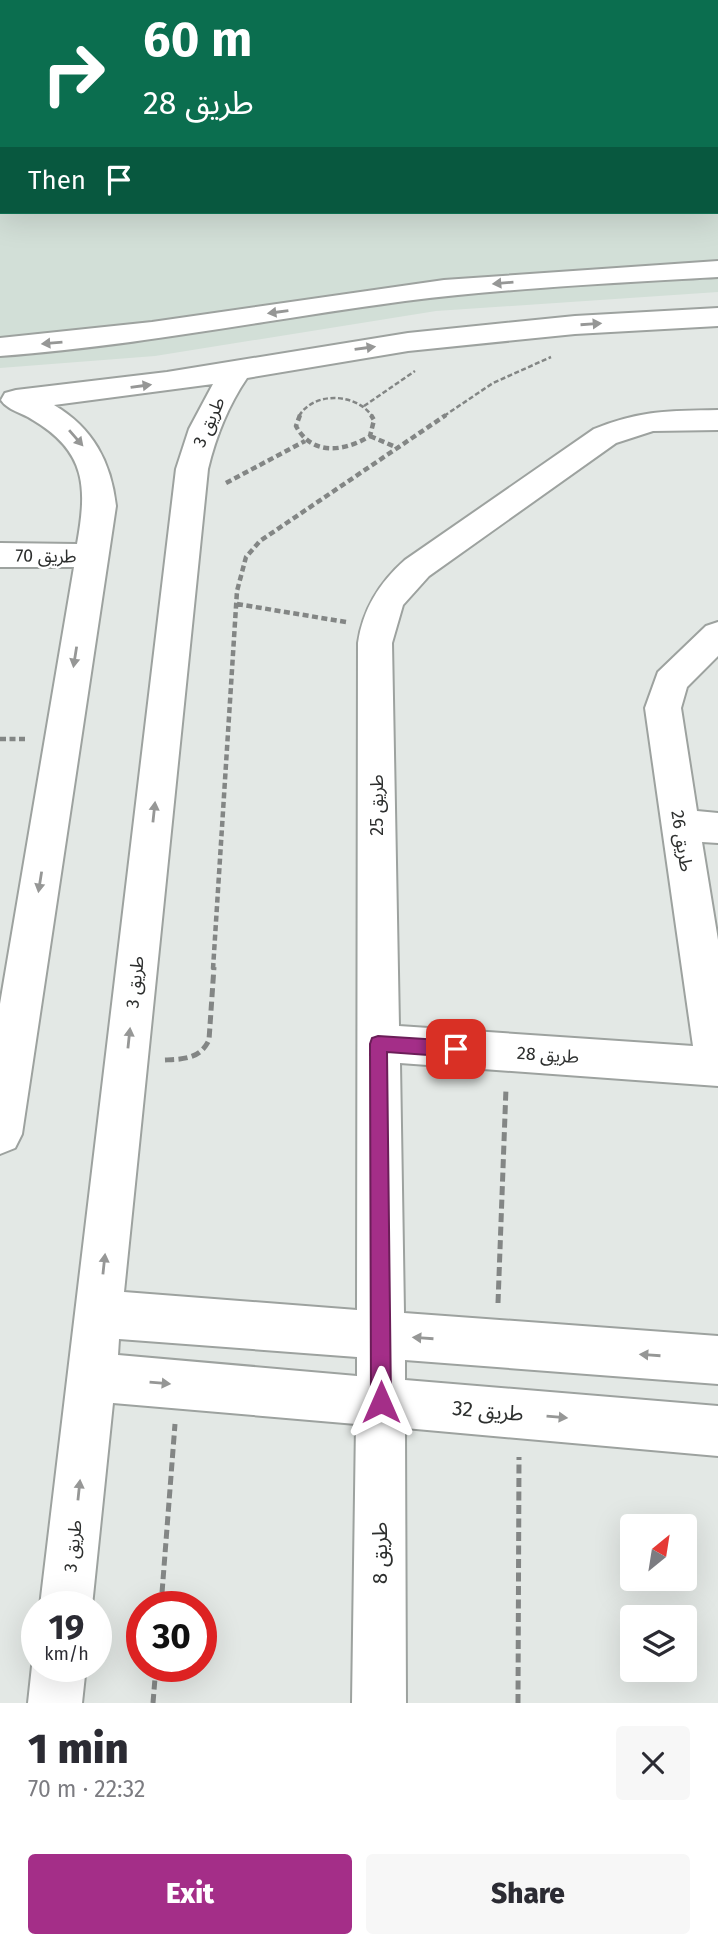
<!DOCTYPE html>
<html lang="en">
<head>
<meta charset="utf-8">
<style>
  :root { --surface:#fff; --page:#f7f7f7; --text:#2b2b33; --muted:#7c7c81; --accent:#a42e88 }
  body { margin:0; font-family:"Fira Sans","Noto Sans Arabic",sans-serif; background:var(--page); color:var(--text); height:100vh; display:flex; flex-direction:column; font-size:26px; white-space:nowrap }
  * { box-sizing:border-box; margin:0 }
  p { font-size:23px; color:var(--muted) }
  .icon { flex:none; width:38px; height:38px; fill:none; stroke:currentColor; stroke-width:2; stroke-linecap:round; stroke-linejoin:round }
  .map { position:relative; height:1703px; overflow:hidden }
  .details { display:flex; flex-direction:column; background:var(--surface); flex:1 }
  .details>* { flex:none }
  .top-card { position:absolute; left:0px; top:0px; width:719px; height:214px; box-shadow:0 7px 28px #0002; background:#0b6e4f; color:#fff; overflow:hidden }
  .needle { width:46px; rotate:30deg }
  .controls { position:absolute; left:620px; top:1514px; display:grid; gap:14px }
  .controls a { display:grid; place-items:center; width:77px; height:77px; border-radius:7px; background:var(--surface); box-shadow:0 7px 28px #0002; font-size:35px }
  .speed { position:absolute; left:21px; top:1591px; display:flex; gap:14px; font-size:35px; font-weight:700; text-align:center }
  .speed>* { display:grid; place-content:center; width:91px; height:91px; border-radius:50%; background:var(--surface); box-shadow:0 7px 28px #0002; line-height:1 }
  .speed small { font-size:18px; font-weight:400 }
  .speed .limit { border:10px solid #d22; background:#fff; color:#111 }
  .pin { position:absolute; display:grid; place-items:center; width:60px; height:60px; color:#fff; margin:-30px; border-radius:14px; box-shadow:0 4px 10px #0006 }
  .me { position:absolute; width:77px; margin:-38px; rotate:0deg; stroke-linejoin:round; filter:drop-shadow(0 0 5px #0008) }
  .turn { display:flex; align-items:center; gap:24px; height:147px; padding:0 28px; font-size:32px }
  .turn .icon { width:91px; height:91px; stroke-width:2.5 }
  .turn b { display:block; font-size:49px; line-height:60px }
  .then { display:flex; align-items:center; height:66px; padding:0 28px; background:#0003; gap:14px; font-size:26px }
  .round { display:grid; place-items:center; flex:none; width:74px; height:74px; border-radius:7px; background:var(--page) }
  .summary { display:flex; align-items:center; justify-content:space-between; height:119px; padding:0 28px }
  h1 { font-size:42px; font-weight:800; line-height:52px }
  .action { display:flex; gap:14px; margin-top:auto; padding:14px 28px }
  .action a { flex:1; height:80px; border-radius:7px; background:var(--accent); color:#fff; font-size:28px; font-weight:800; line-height:80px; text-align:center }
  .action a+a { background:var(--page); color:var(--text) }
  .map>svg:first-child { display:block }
  .built { fill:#d2dfd7; fill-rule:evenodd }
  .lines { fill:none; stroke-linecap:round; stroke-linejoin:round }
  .minor-casing { stroke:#9da29f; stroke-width:4 }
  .path-far2 { stroke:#838685; stroke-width:2.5; stroke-dasharray:5 2.5; stroke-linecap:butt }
  .path-far1 { stroke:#838685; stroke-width:4.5; stroke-dasharray:6 3.5; stroke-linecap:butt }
  .path { stroke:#838685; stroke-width:5; stroke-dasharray:9 4.5; stroke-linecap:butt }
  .minor { fill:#fff; fill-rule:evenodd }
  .oneway { fill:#969796 }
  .route { fill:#a42e88; stroke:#6b1e58; stroke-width:2 }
  .labels { text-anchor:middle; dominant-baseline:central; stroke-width:5; stroke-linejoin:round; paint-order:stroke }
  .street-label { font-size:18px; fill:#2d2f2e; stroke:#fff }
  .near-street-label { font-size:21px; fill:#2d2f2e; stroke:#fff }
</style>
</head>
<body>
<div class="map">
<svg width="718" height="1703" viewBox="0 0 718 1703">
  <rect width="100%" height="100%" fill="#e3e8e5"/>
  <!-- built -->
  <path class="built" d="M0,0H718V292L436,311L155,356L0,368ZM2,2H718V212H2Z"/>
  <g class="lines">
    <defs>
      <path id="minor" d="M718,261V277C614,283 509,288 405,301C270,319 136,346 0,356V338L152,322L444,280Z
        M718,308V326L575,334L408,351L247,378C228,406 216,436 208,469L124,1292L357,1310L358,643C363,609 379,583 405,560L594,429C642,410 668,411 718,410V430L653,431L616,443L429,576L403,605L392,643L399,1026L693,1046L645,708L658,672L706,626L718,622V656L687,687L681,708L697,811L718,813V843L702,842L718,940V1086L400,1063L404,1313L718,1336V1384L405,1360V1380L718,1406V1456L405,1428L406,1703H352L356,1424L113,1403L92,1606H40L176,469L189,429L213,384L54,405C93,428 111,462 116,506L22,1134L15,1148L0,1154V1004L74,567H0V543L77,544C87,488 87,452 33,420C23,413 7,410 1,400L5,393L16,390L167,372L408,333L575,316ZM119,1339L357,1357V1376L118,1355Z
        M37,1655V1666H86L82,1703H28L32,1666Z"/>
    </defs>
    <!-- minor casing -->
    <use href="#minor" class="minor-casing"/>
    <!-- path-far2 -->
    <path class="path-far2" d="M364,406L415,371
      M299,416C314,391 356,393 372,416
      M444,416L493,383L551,357"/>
    <!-- path-far1 -->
    <path class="path-far1" d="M300,415L296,426C312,456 344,452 370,436L374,420L371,415
      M370,436L398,448
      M226,483L305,441
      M237,604L346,622
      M0,739H26
      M213,969L237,591L246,557L260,541L446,415"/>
    <!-- path -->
    <path class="path" d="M165,1060C184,1059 200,1059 209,1040L214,967
      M498,1303L506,1088
      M161,1606L175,1424
      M153,1703L156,1666
      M518,1703L519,1457"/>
    <!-- minor -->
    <use href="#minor" class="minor"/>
  </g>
  <!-- one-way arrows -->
  <defs><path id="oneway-solid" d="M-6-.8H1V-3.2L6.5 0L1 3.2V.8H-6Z" transform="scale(1.75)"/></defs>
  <g class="oneway">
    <use href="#oneway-solid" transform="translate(503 283) rotate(175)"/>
    <use href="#oneway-solid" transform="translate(278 312) rotate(172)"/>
    <use href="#oneway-solid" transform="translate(591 324) rotate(-4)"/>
    <use href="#oneway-solid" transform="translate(52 343) rotate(175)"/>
    <use href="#oneway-solid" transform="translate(365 348) rotate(-8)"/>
    <use href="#oneway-solid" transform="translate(141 386) rotate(-8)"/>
    <use href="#oneway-solid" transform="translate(76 438) rotate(49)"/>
    <use href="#oneway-solid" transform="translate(75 657) rotate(99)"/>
    <use href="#oneway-solid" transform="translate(154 812) rotate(-84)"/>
    <use href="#oneway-solid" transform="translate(40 882) rotate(99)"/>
    <use href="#oneway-solid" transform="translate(129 1038) rotate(-84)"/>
    <use href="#oneway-solid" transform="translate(104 1264) rotate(-84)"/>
    <use href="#oneway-solid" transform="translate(423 1338) rotate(-176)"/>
    <use href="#oneway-solid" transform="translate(650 1355) rotate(-176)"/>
    <use href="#oneway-solid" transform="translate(160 1383) rotate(5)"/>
    <use href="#oneway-solid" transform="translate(557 1417) rotate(5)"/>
    <use href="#oneway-solid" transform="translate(79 1490) rotate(-84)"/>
  </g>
  <!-- route -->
  <path class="route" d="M378,1036L456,1041L462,1043L464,1049L462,1054L456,1057L387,1052L391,1402L388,1409L381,1412L374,1409L371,1402L370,1044L372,1038Z"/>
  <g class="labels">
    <!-- street labels -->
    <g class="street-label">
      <text transform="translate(209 422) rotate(-66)">طريق 3</text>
      <text transform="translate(46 556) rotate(1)">طريق 70</text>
      <text transform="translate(377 805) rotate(-90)">طريق 25</text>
      <text transform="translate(682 841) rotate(81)">طريق 26</text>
      <text transform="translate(135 982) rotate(-84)">طريق 3</text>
      <text transform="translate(548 1055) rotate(4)">طريق 28</text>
      <text transform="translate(73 1546) rotate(-84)">طريق 3</text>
    </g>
    <!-- near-street labels -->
    <g class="near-street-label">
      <text transform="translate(488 1411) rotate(5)">طريق 32</text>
      <text transform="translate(380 1553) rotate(-90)">طريق 8</text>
    </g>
  </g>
</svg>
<div class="controls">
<a><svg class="needle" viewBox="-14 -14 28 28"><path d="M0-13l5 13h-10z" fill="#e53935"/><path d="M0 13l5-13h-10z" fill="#7c7c81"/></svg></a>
<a><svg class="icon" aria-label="layers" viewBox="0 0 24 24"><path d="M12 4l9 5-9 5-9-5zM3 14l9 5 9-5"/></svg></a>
</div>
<div class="speed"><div>19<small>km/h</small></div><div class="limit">30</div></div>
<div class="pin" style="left:456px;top:1049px;background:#d93025"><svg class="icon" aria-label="arrive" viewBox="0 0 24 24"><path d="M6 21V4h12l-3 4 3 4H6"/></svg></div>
<svg class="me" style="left:381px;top:1402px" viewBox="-20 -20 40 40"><path d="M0-17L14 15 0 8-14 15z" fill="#a42e88" stroke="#fff" stroke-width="4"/></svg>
<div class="top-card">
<div class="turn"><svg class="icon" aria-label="right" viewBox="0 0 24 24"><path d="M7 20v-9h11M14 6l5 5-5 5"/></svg><div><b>60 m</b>طريق 28</div></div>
<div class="then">Then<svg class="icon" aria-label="arrive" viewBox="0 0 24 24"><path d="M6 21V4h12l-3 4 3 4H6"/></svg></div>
</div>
</div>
<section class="details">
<div class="summary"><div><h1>1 min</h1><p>70 m · 22:32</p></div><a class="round"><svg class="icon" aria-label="close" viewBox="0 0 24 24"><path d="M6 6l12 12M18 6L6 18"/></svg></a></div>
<div class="action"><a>Exit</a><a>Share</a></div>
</section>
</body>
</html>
